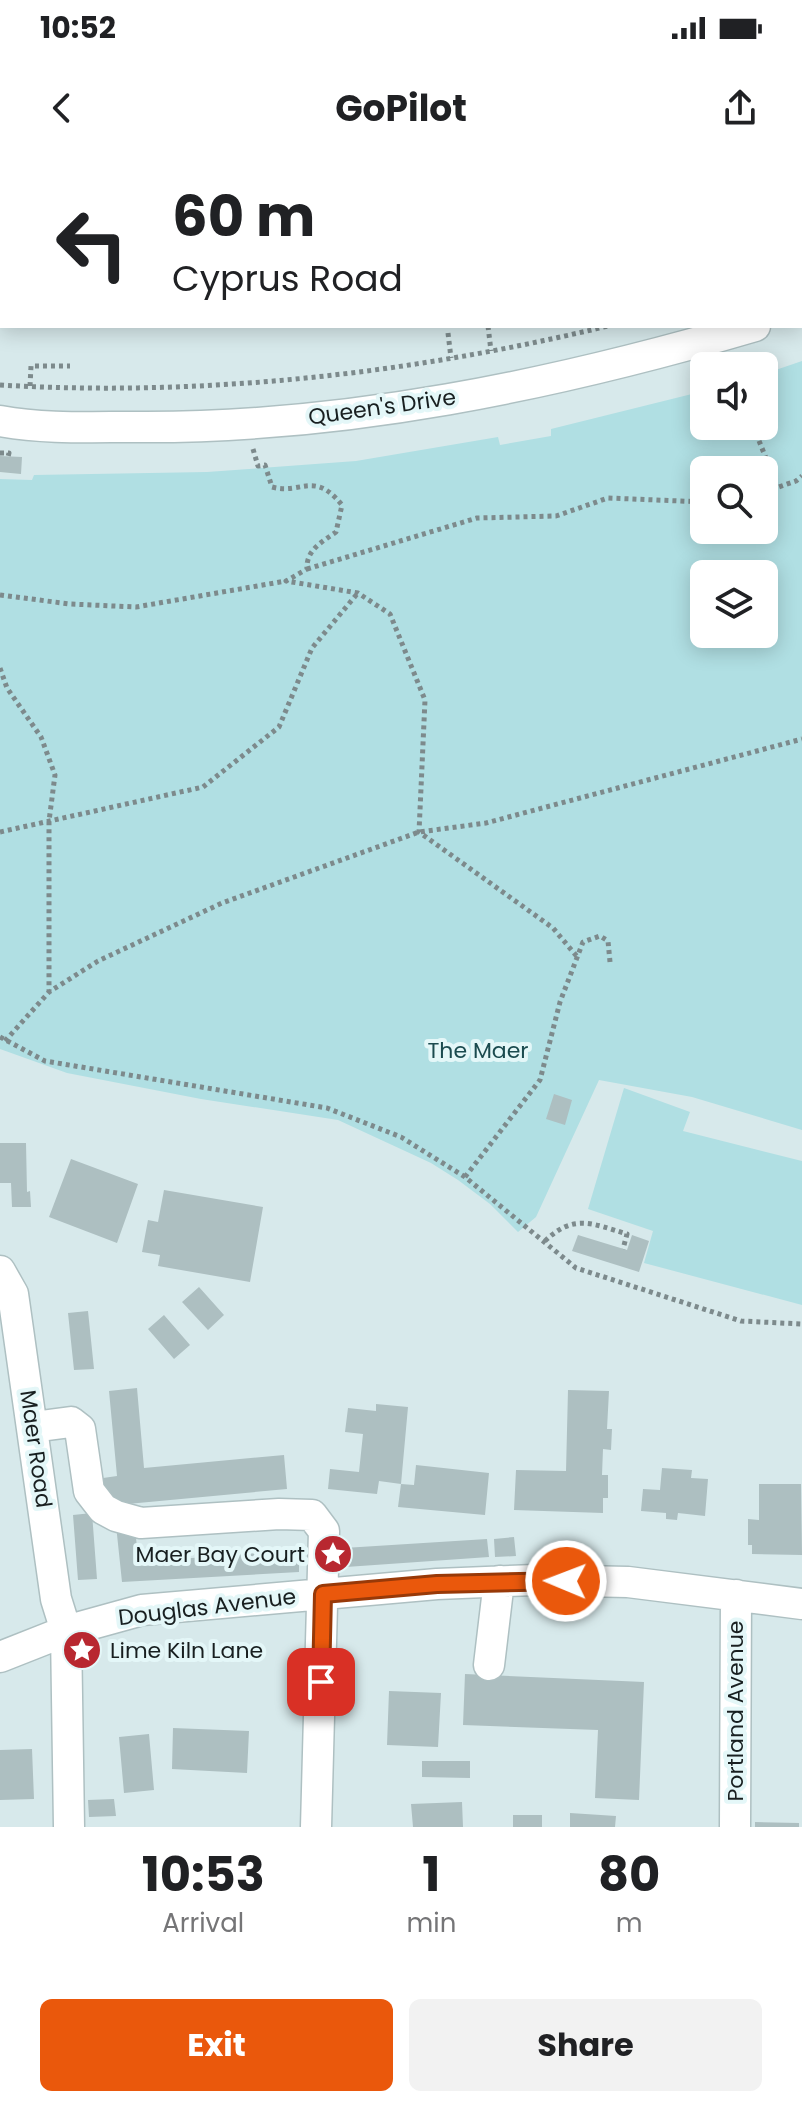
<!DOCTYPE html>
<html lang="en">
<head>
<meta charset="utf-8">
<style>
  :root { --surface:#fff; --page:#f2f2f2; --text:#202124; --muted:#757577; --accent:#ea580c }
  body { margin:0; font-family:Poppins,sans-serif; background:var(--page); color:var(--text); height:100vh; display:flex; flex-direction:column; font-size:30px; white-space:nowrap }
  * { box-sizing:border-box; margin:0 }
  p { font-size:26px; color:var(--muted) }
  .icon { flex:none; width:44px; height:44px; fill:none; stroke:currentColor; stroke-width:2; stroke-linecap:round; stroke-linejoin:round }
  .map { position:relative; height:1667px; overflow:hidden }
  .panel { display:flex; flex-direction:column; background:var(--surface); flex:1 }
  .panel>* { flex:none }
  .top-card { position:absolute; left:0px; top:0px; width:802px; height:168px; box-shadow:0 4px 20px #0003; background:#fff; color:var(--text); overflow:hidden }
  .controls { position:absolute; left:690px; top:192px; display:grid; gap:16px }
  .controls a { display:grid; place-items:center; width:88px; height:88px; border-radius:12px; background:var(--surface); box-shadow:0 4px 20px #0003; font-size:40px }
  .pin { position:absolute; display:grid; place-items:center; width:68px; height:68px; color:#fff; margin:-34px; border-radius:16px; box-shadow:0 4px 12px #0006 }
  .me { position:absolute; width:88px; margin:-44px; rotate:271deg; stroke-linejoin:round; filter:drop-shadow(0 0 6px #0008) }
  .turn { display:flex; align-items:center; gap:28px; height:168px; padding:0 40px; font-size:36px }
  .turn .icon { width:104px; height:104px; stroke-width:2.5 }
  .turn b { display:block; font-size:56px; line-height:68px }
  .eta { display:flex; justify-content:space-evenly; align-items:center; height:136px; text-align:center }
  .eta b { font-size:48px; font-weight:700; line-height:56px }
  .action { display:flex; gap:16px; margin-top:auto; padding:16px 40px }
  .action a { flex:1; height:92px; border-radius:12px; background:var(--accent); color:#fff; font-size:32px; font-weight:700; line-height:92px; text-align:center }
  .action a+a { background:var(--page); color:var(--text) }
  .status { display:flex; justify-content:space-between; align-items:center; height:56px; padding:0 40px; background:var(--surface); direction:ltr }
  .status svg { height:22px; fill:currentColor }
  header { display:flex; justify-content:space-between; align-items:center; height:104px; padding:0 40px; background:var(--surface); font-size:36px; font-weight:700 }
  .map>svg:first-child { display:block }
  .green { fill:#b0dfe3; fill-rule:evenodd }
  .water { fill:#71a4aa }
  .building { fill:#adbfc1 }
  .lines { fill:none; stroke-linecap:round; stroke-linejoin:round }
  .minor-casing { stroke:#aec0c2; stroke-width:33 }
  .path { stroke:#7d8a8c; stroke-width:5; stroke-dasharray:4 4; stroke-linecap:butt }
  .minor { stroke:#fff; stroke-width:30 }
  .route-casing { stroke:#983908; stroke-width:20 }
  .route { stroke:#ea580c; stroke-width:14 }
  .labels { text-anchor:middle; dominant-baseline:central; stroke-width:8; stroke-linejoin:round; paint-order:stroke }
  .street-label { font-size:22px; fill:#181f20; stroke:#e4f7f8 }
  .park-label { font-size:22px; fill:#1b4b4f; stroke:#e4f7f8 }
  .poi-label { font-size:22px; fill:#181f20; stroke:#e4f7f8; text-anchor:end }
</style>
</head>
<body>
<div class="status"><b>10:52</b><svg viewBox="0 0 49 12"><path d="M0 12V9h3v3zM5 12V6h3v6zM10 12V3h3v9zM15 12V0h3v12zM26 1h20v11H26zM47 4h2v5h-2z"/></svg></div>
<header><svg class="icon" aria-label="back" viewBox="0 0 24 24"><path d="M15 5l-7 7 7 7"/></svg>GoPilot<svg class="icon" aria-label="share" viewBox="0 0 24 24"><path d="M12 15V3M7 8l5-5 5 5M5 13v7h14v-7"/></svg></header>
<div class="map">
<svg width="802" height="1667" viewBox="0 0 802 1667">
  <rect width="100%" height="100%" fill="#d7e9eb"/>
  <!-- green -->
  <path class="green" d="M802,201V970L692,937L599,920L536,1057L518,1072L490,1044L458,1020L431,1003L338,960L201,939L67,913L0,889V319L32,320L34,315L207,312L356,301L498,277L500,285L551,276V269L704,231V266H764V214ZM704,310H764V370H704ZM704,414H764V474H704Z
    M624,928L690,952L683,971L802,1001V1145L644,1103L653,1071L588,1049Z"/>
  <!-- water -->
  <path class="water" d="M0,0H802V27L800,2H2L0,153Z"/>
  <!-- building -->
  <path class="building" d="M0,296L22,297L21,314L0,312Z
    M554,934L572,940L565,965L546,959Z
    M0,983H26L27,1032L30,1031L31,1047H12L11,1023H0Z
    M71,999L138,1024L117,1083L49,1057Z
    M164,1030L263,1047L250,1122L158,1106L160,1095L142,1092L148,1060L158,1062Z
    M578,1075L627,1090L632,1075L649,1081L639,1112L572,1091Z
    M199,1127L224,1155L208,1170L182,1142Z
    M88,1151L94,1209L74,1210L68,1153Z
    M164,1155L190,1185L174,1199L148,1169Z
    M137,1228L144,1308L284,1295L287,1329L106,1346L103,1318L117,1316L109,1231Z
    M568,1230L609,1231L607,1269H612L611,1290L603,1289L602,1315H608V1338H603V1353L514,1350L516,1310L566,1311Z
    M376,1244L408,1247L401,1324L379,1321L377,1334L328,1329L330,1309L359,1312L363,1274L345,1272L348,1248L376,1251Z
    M416,1305L489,1313L485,1355L398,1347L401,1324L414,1325Z
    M662,1308L692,1310L691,1318L708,1319L705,1356L678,1353L677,1360L666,1359V1353L641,1351L643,1329L660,1330Z
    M759,1324H801L802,1395L752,1394V1385H748V1359L759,1360Z
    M92,1353L97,1419L78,1420L73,1355Z
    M135,1364L138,1402L299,1390V1412L122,1422L116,1365Z
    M514,1377L516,1396L495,1397L494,1379Z
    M487,1379L489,1397L346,1407L344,1388Z
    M465,1514L644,1522L639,1640L595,1638L598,1570L463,1565Z
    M389,1531L441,1533L438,1587L387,1585Z
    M173,1568L249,1571L247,1613L172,1609Z
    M149,1574L154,1630L124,1633L119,1577Z
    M32,1589L34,1639L0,1640V1590Z
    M422,1601H470V1618L422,1617Z
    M114,1639L116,1656L89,1657L88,1640Z
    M462,1642L463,1667H413L411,1644Z
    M570,1653L616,1656L615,1667H570Z
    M513,1655H542V1667H513Z
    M755,1662L799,1663V1667H755Z"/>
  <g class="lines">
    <defs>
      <path id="minor" d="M800,150H802
        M0,261C44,269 89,267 133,267C344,269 554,225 755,166
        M0,1111L13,1134L56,1439L66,1471L69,1667
        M33,1267L71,1262L80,1269L89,1331L103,1349L116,1356L141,1363L279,1354L312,1355L324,1371L316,1667
        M0,1497L66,1471L142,1450L437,1424L535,1420L628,1422L802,1444
        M489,1505L499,1421
        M735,1667L736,1435"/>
    </defs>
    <!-- minor casing -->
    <use href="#minor" class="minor-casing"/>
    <!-- path -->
    <path class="path" d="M800,97L802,102
      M800,109L802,108
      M488,166L491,191
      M448,173L451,198
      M0,225C204,237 409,214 608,166
      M30,226L31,206H70
      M753,266L768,303L764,320
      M253,289L258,306L265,305L272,327C301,335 314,310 342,345L336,372C322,382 306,390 307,409L286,421L358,433L390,454L425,540L419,672L553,768L579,799
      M0,293H9L8,297
      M764,332L796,321L802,316
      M307,409L477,358L556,356L608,338L704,342
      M0,435L70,444L136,447L286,421
      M0,508L7,528L41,577L55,615L49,661V832
      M0,672L203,627L279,567L312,488L357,434
      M0,877L45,901L327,948L401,977L465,1017L576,1108L741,1161L802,1164
      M5,881L49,832L98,801L222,743L419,672L486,663L802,579
      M465,1017L540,920L560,842L583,782L600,776L608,781L610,802
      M545,1081C574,1053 593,1064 627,1074L623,1089"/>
    <!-- minor -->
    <use href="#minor" class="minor"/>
  </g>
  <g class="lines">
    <defs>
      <path id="route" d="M321,1522L323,1434L437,1424L566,1421"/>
    </defs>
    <!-- route casing -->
    <use href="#route" class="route-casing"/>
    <!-- route -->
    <use href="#route" class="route"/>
  </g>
  <!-- icons -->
  <defs>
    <symbol id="sight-disc" viewBox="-11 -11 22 22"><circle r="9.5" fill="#b82830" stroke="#e4f7f8"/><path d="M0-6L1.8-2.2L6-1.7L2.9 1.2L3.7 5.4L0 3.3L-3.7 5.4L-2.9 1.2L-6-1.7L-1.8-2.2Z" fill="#fff"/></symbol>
  </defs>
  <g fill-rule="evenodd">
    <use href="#sight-disc" x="311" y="1372" width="44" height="44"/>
    <use href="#sight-disc" x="60" y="1468" width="44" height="44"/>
  </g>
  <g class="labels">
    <!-- street labels -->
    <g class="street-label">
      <text transform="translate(382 247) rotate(-8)">Queen's Drive</text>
      <text transform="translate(36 1289) rotate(82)">Maer Road</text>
      <text transform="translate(207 1447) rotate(-7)">Douglas Avenue</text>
      <text transform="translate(735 1551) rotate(-90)">Portland Avenue</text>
    </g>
    <!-- park labels -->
    <g class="park-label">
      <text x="478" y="890">The Maer</text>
    </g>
    <!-- poi labels -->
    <g class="poi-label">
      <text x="305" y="1394">Maer Bay Court</text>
      <text x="110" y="1490" text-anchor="start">Lime Kiln Lane</text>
    </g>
  </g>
</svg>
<div class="controls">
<a><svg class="icon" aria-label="sound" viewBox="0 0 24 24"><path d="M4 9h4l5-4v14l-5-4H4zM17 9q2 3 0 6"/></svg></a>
<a><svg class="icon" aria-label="search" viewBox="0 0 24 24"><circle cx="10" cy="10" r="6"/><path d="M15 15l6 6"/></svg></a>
<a><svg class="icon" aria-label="layers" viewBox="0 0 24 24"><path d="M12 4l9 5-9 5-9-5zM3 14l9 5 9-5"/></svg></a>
</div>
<div class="pin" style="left:321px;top:1522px;background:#d93025"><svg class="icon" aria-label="arrive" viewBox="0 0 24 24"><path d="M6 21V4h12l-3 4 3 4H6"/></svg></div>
<svg class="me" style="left:566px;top:1421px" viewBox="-20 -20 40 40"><circle r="17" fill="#ea580c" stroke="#fff" stroke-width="3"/><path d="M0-11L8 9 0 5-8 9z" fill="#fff"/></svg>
<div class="top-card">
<div class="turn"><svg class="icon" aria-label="left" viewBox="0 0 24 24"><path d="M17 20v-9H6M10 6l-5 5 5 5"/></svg><div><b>60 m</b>Cyprus Road</div></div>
</div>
</div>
<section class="panel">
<div class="eta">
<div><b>10:53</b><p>Arrival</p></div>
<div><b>1</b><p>min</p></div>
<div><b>80</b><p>m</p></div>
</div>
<div class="action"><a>Exit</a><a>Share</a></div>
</section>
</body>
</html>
